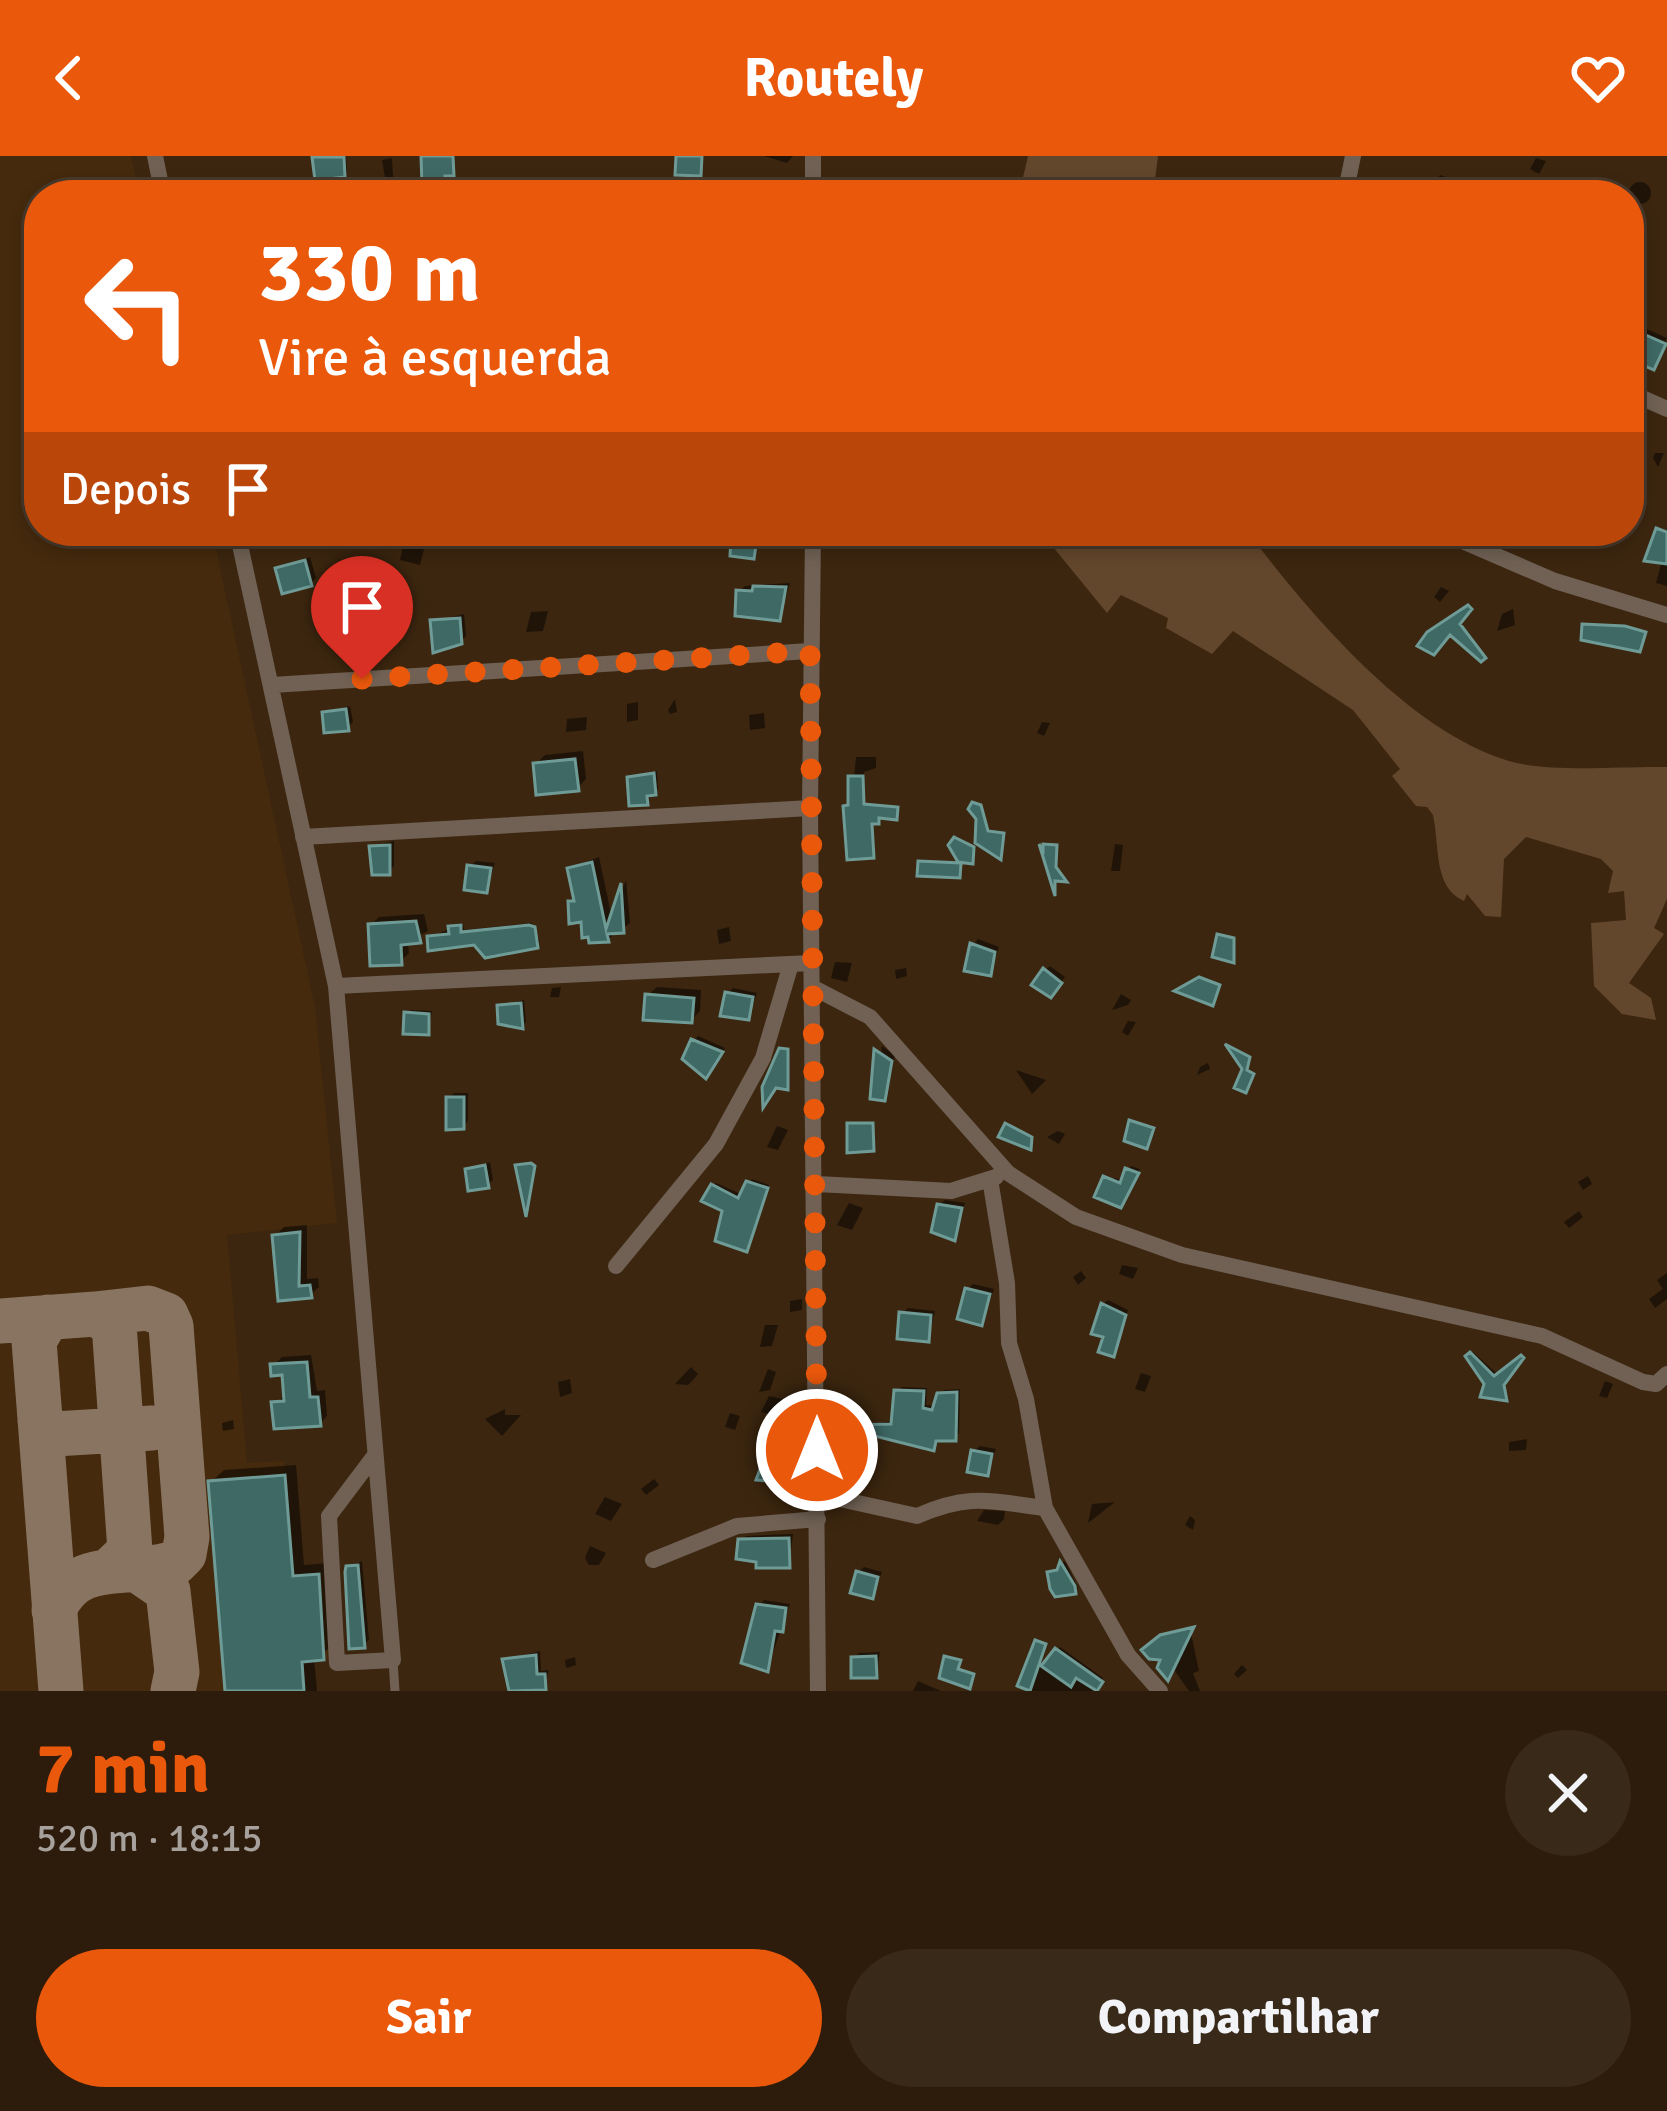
<!DOCTYPE html>
<html lang="pt">
<head>
<meta charset="utf-8">
<style>
  :root { --surface:#2d1c0b; --page:#392919; --text:#f1f3f6; --muted:#a7a19d; --line:#483a2c; --accent:#ea580c }
  body { margin:0; font-family:Signika,sans-serif; background:var(--page); color:var(--text); height:100vh; display:flex; flex-direction:column; font-size:45px; white-space:nowrap }
  * { box-sizing:border-box; margin:0 }
  p { font-size:39px; color:var(--muted) }
  .icon { flex:none; width:66px; height:66px; fill:none; stroke:currentColor; stroke-width:2; stroke-linecap:round; stroke-linejoin:round }
  .map { position:relative; height:1535px; overflow:hidden }
  .panel { display:flex; flex-direction:column; background:var(--surface); flex:1 }
  .panel>* { flex:none }
  .top-card { position:absolute; left:24px; top:24px; width:1620px; height:366px; border-radius:48px; box-shadow:0 6px 18px #0003,0 0 0 3px var(--line); background:#ea580c; color:#fff; overflow:hidden }
  .pin { position:absolute; display:grid; place-items:center; width:102px; height:102px; color:#fff; margin:-123px -51px; border-radius:50% 50% 50% 0; rotate:-45deg; box-shadow:0 0 12px #0007 }
  .pin .icon { rotate:45deg }
  .me { position:absolute; width:132px; margin:-66px; rotate:0deg; stroke-linejoin:round; filter:drop-shadow(0 0 9px #0008) }
  .turn { display:flex; align-items:center; gap:42px; height:252px; padding:0 36px; font-size:54px }
  .turn .icon { width:156px; height:156px; stroke-width:2.5 }
  .turn b { display:block; font-size:84px; line-height:102px }
  .then { display:flex; align-items:center; height:114px; padding:0 36px; background:#0003; gap:24px; font-size:45px }
  .round { display:grid; place-items:center; flex:none; width:126px; height:126px; border-radius:63px; background:var(--page) }
  .head { display:flex; align-items:center; justify-content:space-between; height:204px; padding:0 36px }
  h1 { font-size:72px; font-weight:700; line-height:90px; color:var(--accent) }
  .cta { display:flex; gap:24px; margin-top:auto; padding:24px 36px }
  .cta a { flex:1; height:138px; border-radius:72px; background:var(--accent); color:#fff; font-size:48px; font-weight:700; line-height:138px; text-align:center }
  .cta a+a { background:var(--page); color:var(--text) }
  header { display:flex; justify-content:space-between; align-items:center; height:156px; padding:0 36px; background:var(--accent); color:#fff; font-size:54px; font-weight:700 }
  .map>svg:first-child { display:block }
  .built { fill:#452a0d }
  .green { fill:#63472c }
  .shadow { fill:#0007 }
  .lines { fill:none; stroke-linecap:round; stroke-linejoin:round }
  .taxiway { stroke:#887461; stroke-width:45 }
  .building { fill:#3e6965; stroke:#6f9b97; stroke-width:3 }
  .lane { stroke:#706154; stroke-width:9 }
  .street { stroke:#706154; stroke-width:16 }
  .route { stroke:#ea580c; stroke-width:21; stroke-dasharray:0 37.8 }
</style>
</head>
<body>
<header><svg class="icon" aria-label="back" viewBox="0 0 24 24"><path d="M15 5l-7 7 7 7"/></svg>Routely<svg class="icon" aria-label="heart" viewBox="0 0 24 24"><path d="M12 20l-8-8c-3-5 5-10 8-4 3-6 11-1 8 4z"/></svg></header>
<div class="map">
<svg width="1667" height="1535" viewBox="0 0 1667 1535">
  <rect width="100%" height="100%" fill="#3c260f"/>
  <!-- built -->
  <path class="built" d="M0,0H131L139,39H39V375H212L315,851L337,1067L227,1079L247,1307L284,1305L293,1419L327,1417L334,1503L302,1506L304,1535H0Z"/>
  <!-- green -->
  <path class="green" d="M1028,0H1158L1153,39H1019Z
    M1040,375H1247C1309,457 1408,575 1509,605C1550,617 1622,610 1667,611V743L1654,772L1664,778L1629,827L1651,842L1656,864L1622,858L1594,830L1591,767L1626,764L1624,735L1608,737L1613,715L1601,703L1526,681L1504,703L1501,761L1485,760L1467,738L1464,745C1433,731 1440,692 1433,659L1427,651L1416,650L1392,620L1400,613L1353,554L1233,475L1212,498L1166,472L1168,462L1121,439L1107,457Z"/>
  <!-- shadow -->
  <path class="shadow" d="M317,0H346L347,15L334,27Z
    M764,0H793L787,7Z
    M392,2L394,39H388L382,4Z
    M1536,2L1546,5L1539,18L1530,13Z
    M1440,19L1459,25L1452,39L1431,34Z
    M1629 37a11 11 0 1 1 22 0a11 11 0 1 1-22 0Z
    M1629,165L1667,182L1653,211L1637,186L1629,183Z
    M1655,297H1664L1658,311L1653,302Z
    M734,375H754L752,400L733,397Z
    M867,375L862,390H851L856,376Z
    M1667,385V430L1656,427Z
    M403,390L424,393L420,409L400,404Z
    M310,401L316,422L311,427L278,413Z
    M790,427L779,462L739,436L745,430Z
    M1441,431L1449,435L1440,446L1434,441Z
    M350,452L352,461L332,470L330,456Z
    M1513,453L1515,469L1497,475L1502,458Z
    M548,455L543,475L526,476L531,456Z
    M464,458L466,480L461,485L434,466Z
    M675,543L677,556L670,558L668,554Z
    M638,546V564L627,566V548Z
    M350,550L353,566L347,572L325,557Z
    M764,557L765,572L750,574L749,559Z
    M587,561L586,574L566,576L567,563Z
    M1042,566L1050,567L1044,580L1037,577Z
    M583,595L586,623L577,632L536,608L545,599Z
    M856,601H876V612L864,616L865,647L898,650L896,661L880,659L872,665L873,699L846,651L851,649Z
    M657,615L658,633L646,646L630,622Z
    M394,685V710L388,716L372,691Z
    M1115,688L1123,689L1120,715H1111Z
    M599,701L612,762L626,724L630,767L608,783L571,746L576,741L570,712Z
    M476,705L495,707L486,734L470,710Z
    M424,758L428,775L408,785L409,797L400,806L371,769L379,761Z
    M463,767L464,774L532,767L540,786L431,781Z
    M729,771L731,785L719,788L717,774Z
    M978,783L999,791L990,817L973,789Z
    M835,806L852,807L847,826L831,822Z
    M1050,810L1065,821L1055,834L1045,814Z
    M906,812L907,820L896,823L895,814Z
    M561,831L559,841H550L552,832Z
    M657,831L701,834L700,855L691,864L648,839Z
    M733,832L757,837L748,861L727,838Z
    M1121,838L1131,844L1128,849L1112,854Z
    M524,844L526,866L522,870L500,850Z
    M411,854L432,855L428,876L407,858Z
    M1128,865L1136,866L1128,880L1122,876Z
    M698,880L725,892L710,915L693,885Z
    M882,890L895,899L884,942L873,941Z
    M1208,907L1210,913L1197,919L1200,911Z
    M1016,914L1046,924L1032,938Z
    M454,937H468V965L463,970L449,942Z
    M777,970L788,974L778,994L767,991Z
    M1058,975L1065,978L1059,988L1047,981Z
    M490,1006L493,1024L487,1029L468,1014Z
    M1131,1010L1140,1013L1124,1045L1106,1021L1124,1024Z
    M1588,1020L1592,1028L1583,1034L1578,1026Z
    M752,1023L769,1029L746,1092L713,1030L716,1027L743,1039Z
    M945,1044L965,1047L955,1081L939,1049Z
    M849,1047L863,1052L852,1074L837,1069Z
    M1579,1055L1583,1061L1569,1072L1564,1066Z
    M307,1069V1123L318,1122L319,1131L310,1139L280,1142L275,1080L284,1071Z
    M1122,1109L1138,1112L1133,1123L1119,1118Z
    M1081,1115L1086,1122L1078,1129L1073,1121Z
    M1667,1117V1143L1655,1152L1649,1143L1663,1133L1657,1124Z
    M973,1128L994,1133L981,1167L968,1133Z
    M802,1143V1154L790,1156V1145Z
    M1108,1144L1128,1154L1113,1197L1103,1148Z
    M908,1152L935,1155L928,1183L902,1158Z
    M765,1169H778L772,1190L760,1191Z
    M1473,1196L1504,1224L1505,1242L1487,1227L1469,1200Z
    M311,1199L317,1235L325,1234L327,1260L320,1268L275,1247L286,1239L285,1216L274,1209L282,1201Z
    M691,1211L698,1218L694,1223L688,1229L675,1228Z
    M768,1213L776,1216L770,1234L759,1236Z
    M1141,1217L1151,1220L1145,1236L1135,1233Z
    M570,1223L572,1237L560,1241L558,1226Z
    M1605,1225L1613,1228L1607,1242L1599,1240Z
    M901,1231L927,1232L926,1249L936,1250L944,1234L960,1233L959,1278L938,1282L933,1291L854,1270L894,1265Z
    M769,1240L787,1244L779,1260L761,1256Z
    M505,1253V1259H521L502,1280L485,1263Z
    M730,1257L740,1260L735,1274L725,1271Z
    M233,1264L234,1273L223,1275L222,1267Z
    M1527,1283L1526,1294L1509,1295V1286Z
    M980,1290L996,1293L987,1316L974,1295Z
    M796,1302L798,1319L792,1324L764,1309L770,1303Z
    M296,1309L304,1409L331,1407L335,1489L314,1502L317,1535H228L211,1326L224,1314Z
    M654,1323L659,1329L646,1339L641,1333Z
    M605,1341L622,1348L611,1365L595,1358Z
    M1116,1346H1115L1088,1367L1092,1348Z
    M984,1354L1005,1355L1004,1363L998,1369L977,1365Z
    M1190,1360L1195,1364L1193,1374L1185,1369Z
    M793,1378L789,1409L741,1385L746,1380Z
    M590,1390L606,1397L599,1409H589L585,1402Z
    M362,1405L369,1484L363,1489L349,1411Z
    M1065,1405L1078,1432L1074,1435L1050,1417Z
    M864,1411L882,1416L872,1439L858,1416Z
    M764,1444L790,1448L767,1513L759,1449Z
    M1190,1473L1199,1515L1193,1517L1200,1535H1189L1165,1501Z
    M1060,1491L1103,1522L1094,1535H1033L1021,1529L1033,1503L1047,1508Z
    M540,1495L541,1515L549,1514L544,1531L505,1504Z
    M880,1496L876,1519L854,1502L859,1497Z
    M575,1501L576,1509L566,1512L565,1504Z
    M1242,1509L1247,1514L1238,1522L1234,1518Z
    M918,1525L941,1535H913Z"/>
  <g class="lines">
    <!-- taxiway -->
    <path class="taxiway" d="M48,1161L34,1185L61,1535
      M0,1165L95,1158L114,1168L130,1395L109,1415
      M40,1265L55,1278L152,1272
      M136,1413L168,1435L177,1516L173,1535
      M54,1454C76,1400 129,1422 175,1407L184,1398L187,1381L171,1170L166,1159L148,1152L95,1158"/>
  </g>
  <!-- building -->
  <path class="building" d="M421,0H453L454,20H445V29H422Z
    M676,0H702L701,20L675,19Z
    M312,1H344L345,21L335,22L336,30L316,32Z
    M1639,176L1666,188L1654,214L1629,203Z
    M1656,372L1667,376V408L1644,405Z
    M731,380L757,382L754,403L730,400Z
    M305,404L312,430L282,438L275,412Z
    M753,430L786,431L780,465L735,460L736,434L752,435Z
    M1468,449L1472,453L1460,468L1486,502L1481,506L1450,479L1434,499L1417,490L1427,476Z
    M460,462L462,488L433,497L430,464Z
    M1582,468L1625,470L1646,476L1640,496L1581,484Z
    M346,553L349,575L324,577L322,556Z
    M575,603L579,635L536,639L533,607Z
    M654,617L656,639L647,640L648,649L629,650L627,621Z
    M848,620H863L864,648L898,651L897,664L879,662V668H872L874,702L847,704L843,650L848,649Z
    M972,646L981,649L988,675L1004,677L1001,704L975,687L976,663L968,653Z
    M954,681L974,691L973,708L958,706L948,689Z
    M1039,688L1043,694V688L1057,689L1056,711L1067,726L1055,725V740Z
    M390,689V719H372L369,690Z
    M918,705L961,707L960,722L917,720Z
    M592,706L606,773L621,727L624,777L607,778L609,786L589,787L588,781L582,782L581,766L569,768L568,745H574L567,712Z
    M467,709L491,712L487,737L464,734Z
    M416,765L421,787L401,789L402,809L370,810L368,768Z
    M461,769V776L529,769L535,771L538,792L485,802L474,789L428,795L427,780L449,778L448,770Z
    M1217,778L1234,782V807L1212,801Z
    M970,787L995,796L991,820L964,815Z
    M1043,812L1062,827L1051,842L1031,829Z
    M1199,821L1220,829L1213,850L1174,835Z
    M725,836L753,841L749,864L720,860Z
    M645,838L694,842L692,867L643,864Z
    M521,847L523,873L498,868L497,849Z
    M404,856L429,858V879L403,878Z
    M691,883L723,896L706,923L682,903Z
    M1225,888L1250,901L1247,914L1254,918L1246,937L1234,932L1242,913Z
    M779,892L788,893V934L776,932L763,952L762,931Z
    M874,893L892,905L885,945L870,943Z
    M446,941H464V973L446,974Z
    M1129,964L1154,972L1147,993L1124,985Z
    M847,967H873L874,995L847,997Z
    M1005,967L1032,981L1031,994L998,981Z
    M531,1007L535,1010L526,1061L515,1009Z
    M485,1009L489,1032L468,1035L465,1013Z
    M1125,1012L1139,1017L1121,1052L1094,1041L1103,1020L1120,1027Z
    M746,1025L768,1032L747,1096L715,1085L722,1055L701,1045L711,1028L738,1042Z
    M937,1048L962,1052L955,1085L931,1076Z
    M300,1076L299,1130L310,1129L312,1142L278,1145L272,1079Z
    M965,1132L990,1138L982,1170L957,1163Z
    M1101,1147L1126,1159L1114,1201L1098,1196L1103,1181L1091,1178Z
    M899,1156L931,1159L929,1186L897,1183Z
    M1470,1196L1494,1220L1521,1199L1524,1202L1504,1229L1507,1245L1480,1241L1484,1228L1465,1200Z
    M307,1206L310,1241H318L321,1270L274,1273L271,1246L284,1245L282,1219L271,1220L270,1208Z
    M894,1234L924,1235L923,1252L932,1254L937,1237L957,1236L956,1285H936L934,1295L851,1274V1269L891,1268Z
    M971,1294L992,1298L988,1320L967,1316Z
    M792,1306L793,1327L756,1324L762,1308Z
    M285,1319L293,1420L319,1418L324,1504L302,1506L304,1535H225L208,1325Z
    M789,1382L790,1412H756V1406L736,1403L738,1383Z
    M1060,1405L1075,1430L1076,1438L1055,1441L1050,1433L1047,1416L1057,1414Z
    M358,1409L365,1492L349,1493L345,1416L346,1410Z
    M856,1415L878,1421L873,1443L850,1437Z
    M756,1448L786,1452L783,1476L775,1475L768,1516L741,1507Z
    M1194,1471L1168,1525L1157,1512L1160,1504L1149,1503L1141,1494L1160,1479Z
    M1035,1484L1046,1488L1030,1535L1017,1530Z
    M1055,1492L1103,1526L1097,1535L1076,1522L1071,1531L1041,1510Z
    M536,1499L537,1518H545L546,1534L509,1535L502,1503Z
    M876,1500L877,1522H851V1501Z
    M944,1500L961,1504L958,1513L974,1518L970,1533L939,1522Z"/>
  <g class="lines">
    <!-- lane -->
    <path class="lane" d="M393,1504L395,1535"/>
    <!-- street -->
    <path class="street" d="M155,0L163,39
      M813,0V39
      M1345,39L1353,0
      M1629,236L1667,253
      M237,375L336,830L393,1504L337,1507L329,1360L375,1299
      M813,375L810,652L818,1535
      M1439,375L1555,425L1667,459
      M237,377L274,375
      M272,529L810,495
      M303,681L810,652
      M336,830L811,807
      M812,831L870,861L1008,1017L1076,1061L1182,1099L1542,1180L1643,1226L1656,1228L1667,1218
      M990,1023L1007,1127L1009,1187L1026,1243L1045,1352L1128,1499L1160,1535
      M817,1028L951,1035L996,1021
      M616,1110L716,988L763,902L791,808
      M817,1338L917,1360C969,1337 989,1345 1045,1352
      M653,1404L737,1370L818,1363"/>
  </g>
  <g class="lines">
    <!-- route -->
    <path class="route" d="M362,523L810,495L817,1294"/>
  </g>
</svg>
<div class="pin" style="left:362px;top:523px;background:#d93025"><svg class="icon" aria-label="arrive" viewBox="0 0 24 24"><path d="M6 21V4h12l-3 4 3 4H6"/></svg></div>
<svg class="me" style="left:817px;top:1294px" viewBox="-20 -20 40 40"><circle r="17" fill="#ea580c" stroke="#fff" stroke-width="3"/><path d="M0-11L8 9 0 5-8 9z" fill="#fff"/></svg>
<div class="top-card">
<div class="turn"><svg class="icon" aria-label="left" viewBox="0 0 24 24"><path d="M17 20v-9H6M10 6l-5 5 5 5"/></svg><div><b>330 m</b>Vire à esquerda</div></div>
<div class="then">Depois<svg class="icon" aria-label="arrive" viewBox="0 0 24 24"><path d="M6 21V4h12l-3 4 3 4H6"/></svg></div>
</div>
</div>
<section class="panel">
<div class="head"><div><h1>7 min</h1><p>520 m · 18:15</p></div><a class="round"><svg class="icon" aria-label="close" viewBox="0 0 24 24"><path d="M6 6l12 12M18 6L6 18"/></svg></a></div>
<div class="cta"><a>Sair</a><a>Compartilhar</a></div>
</section>
</body>
</html>
